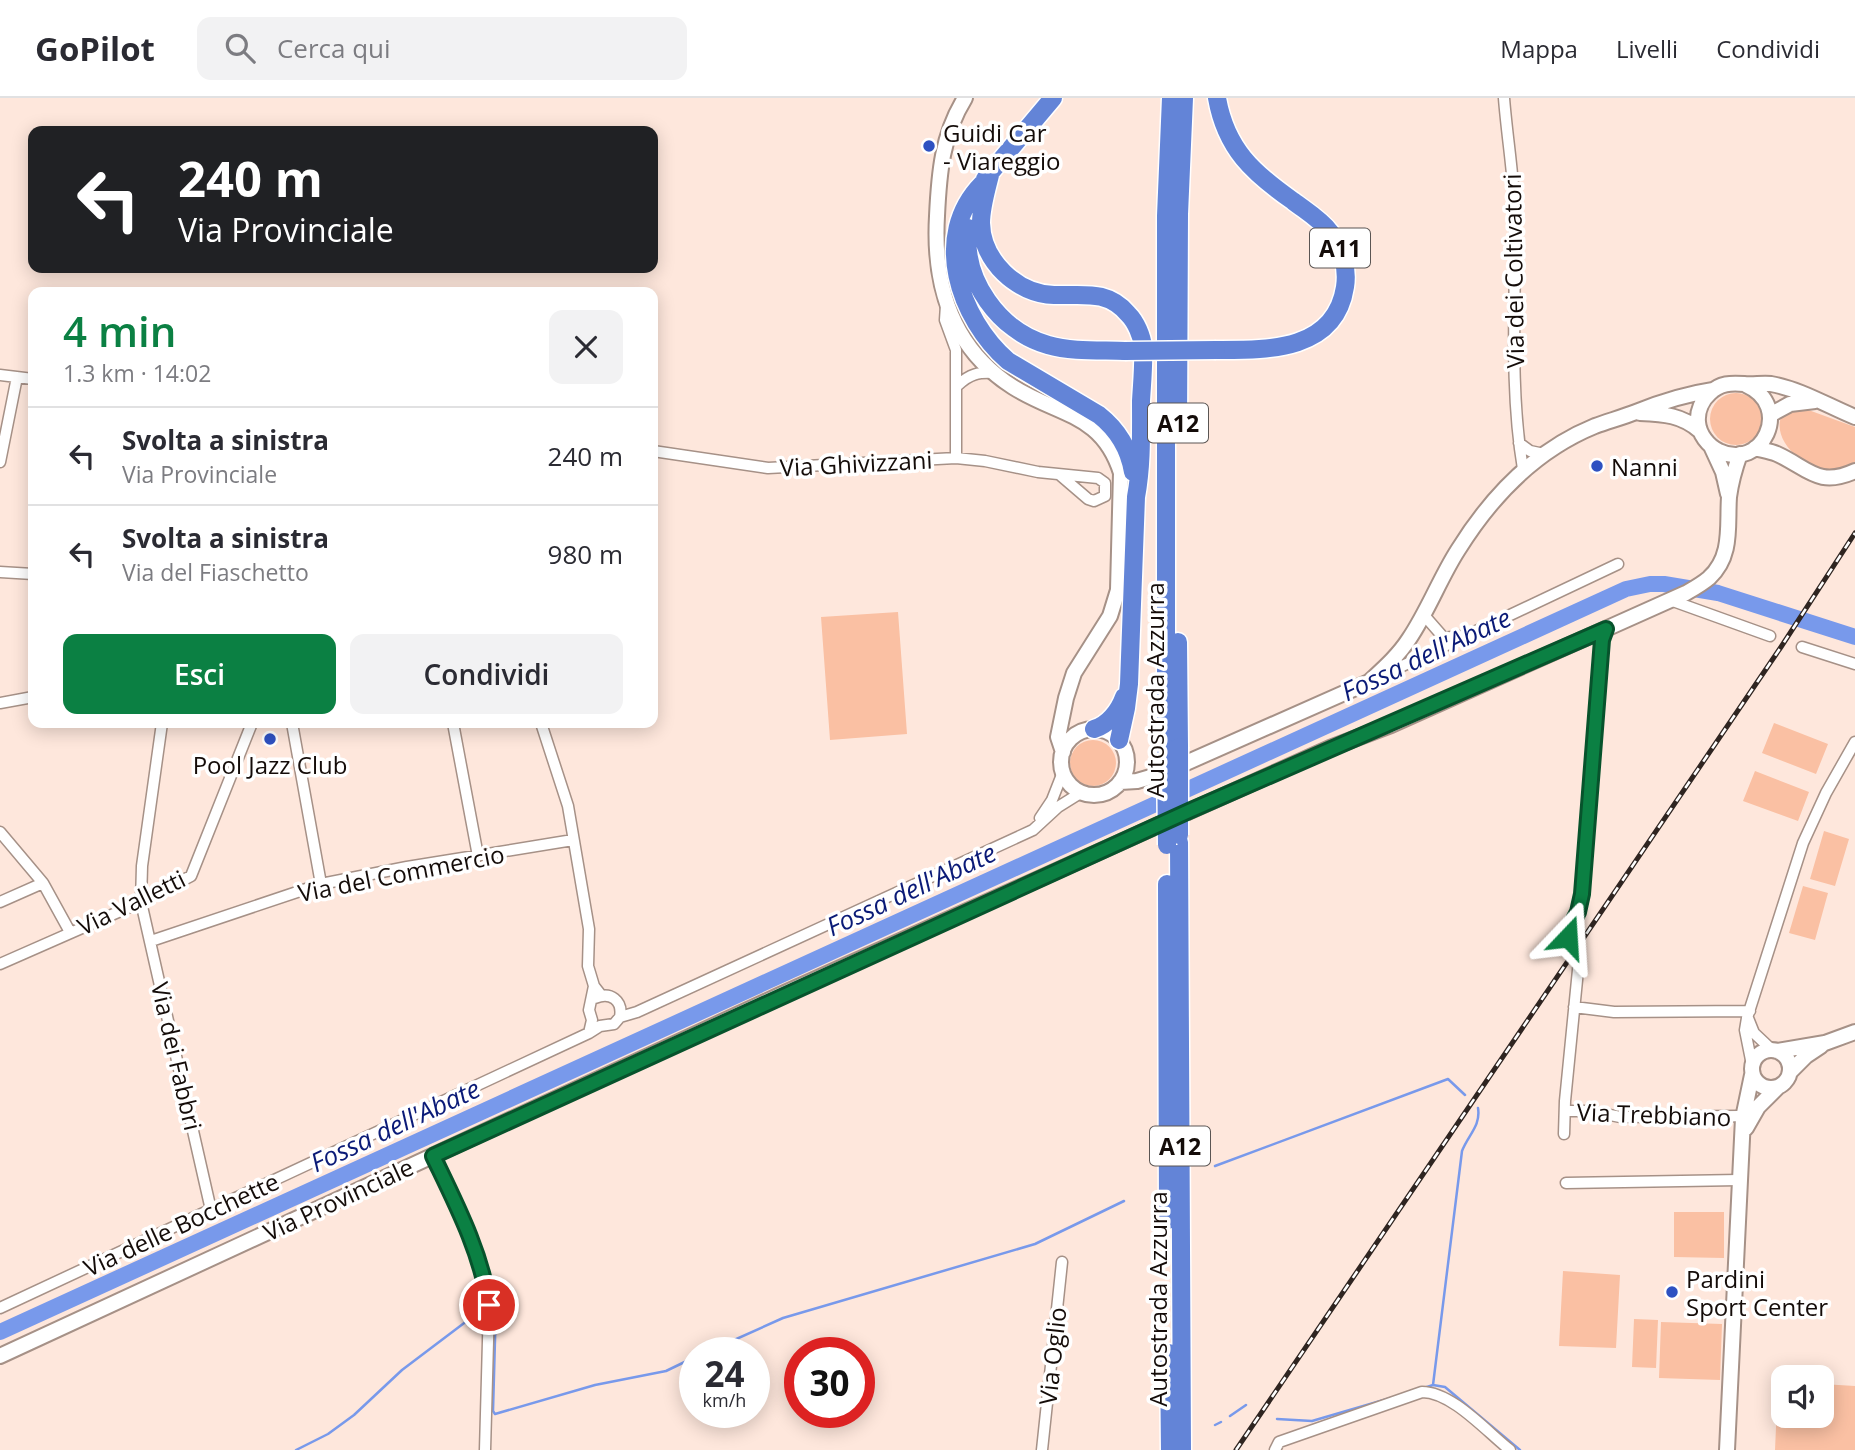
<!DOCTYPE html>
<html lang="it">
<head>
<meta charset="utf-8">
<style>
  :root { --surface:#fff; --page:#f2f2f3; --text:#2b2b33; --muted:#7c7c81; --line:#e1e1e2; --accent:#0b8043 }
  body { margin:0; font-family:"Open Sans",sans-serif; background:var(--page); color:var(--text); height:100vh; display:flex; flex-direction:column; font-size:26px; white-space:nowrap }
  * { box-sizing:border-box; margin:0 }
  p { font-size:23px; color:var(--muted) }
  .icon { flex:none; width:38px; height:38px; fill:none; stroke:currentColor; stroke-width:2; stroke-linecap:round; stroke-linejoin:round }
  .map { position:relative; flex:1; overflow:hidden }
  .sheet { position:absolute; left:28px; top:189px; width:630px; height:441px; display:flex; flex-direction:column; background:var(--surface); border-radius:14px; box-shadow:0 4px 18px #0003 }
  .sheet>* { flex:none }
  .guide { position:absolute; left:28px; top:28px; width:630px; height:147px; border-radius:14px; box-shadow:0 4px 18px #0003; background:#202124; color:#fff; overflow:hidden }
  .buttons { position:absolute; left:1771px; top:1267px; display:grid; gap:14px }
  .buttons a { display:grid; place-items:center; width:63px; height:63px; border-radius:14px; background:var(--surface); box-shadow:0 4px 18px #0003; font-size:35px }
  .speed { position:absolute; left:679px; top:1239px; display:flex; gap:14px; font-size:35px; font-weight:700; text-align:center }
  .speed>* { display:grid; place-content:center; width:91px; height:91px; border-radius:50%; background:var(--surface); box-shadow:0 4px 18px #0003; line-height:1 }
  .speed small { font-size:18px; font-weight:400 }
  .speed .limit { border:10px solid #d22; background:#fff; color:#111 }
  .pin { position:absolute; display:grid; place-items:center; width:60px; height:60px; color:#fff; margin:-30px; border:4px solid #fff; border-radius:50%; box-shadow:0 2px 7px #0007 }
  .me { position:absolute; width:77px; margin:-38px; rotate:20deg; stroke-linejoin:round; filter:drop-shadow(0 0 5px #0008) }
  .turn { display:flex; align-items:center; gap:24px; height:147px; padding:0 35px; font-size:32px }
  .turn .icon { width:91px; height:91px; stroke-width:2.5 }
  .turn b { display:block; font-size:49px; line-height:60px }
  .round { display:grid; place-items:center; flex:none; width:74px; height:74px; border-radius:14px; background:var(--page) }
  .head { display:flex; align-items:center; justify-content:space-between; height:119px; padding:0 35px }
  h1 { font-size:42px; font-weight:600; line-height:52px; color:var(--accent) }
  .action { display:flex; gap:14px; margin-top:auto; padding:14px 35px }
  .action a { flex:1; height:80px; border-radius:14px; background:var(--accent); color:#fff; font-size:28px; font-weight:600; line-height:80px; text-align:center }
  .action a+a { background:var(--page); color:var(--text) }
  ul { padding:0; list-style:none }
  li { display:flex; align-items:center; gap:21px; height:98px; padding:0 35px; border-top:2px solid var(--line) }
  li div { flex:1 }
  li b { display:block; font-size:26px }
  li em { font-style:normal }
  header { display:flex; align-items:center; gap:42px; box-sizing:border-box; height:98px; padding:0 35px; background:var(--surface); border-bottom:2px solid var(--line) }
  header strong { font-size:33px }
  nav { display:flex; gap:38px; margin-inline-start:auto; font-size:24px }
  .search { width:490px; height:63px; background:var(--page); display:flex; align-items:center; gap:18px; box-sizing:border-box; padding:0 24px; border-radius:14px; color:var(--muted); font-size:26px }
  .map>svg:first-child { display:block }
  .green { fill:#fac0a3 }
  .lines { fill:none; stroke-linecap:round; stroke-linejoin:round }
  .stream { stroke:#7899eb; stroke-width:2.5 }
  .river { stroke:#7899eb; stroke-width:16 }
  .street-casing { stroke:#a69187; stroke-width:13 }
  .secondary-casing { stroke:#a69187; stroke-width:18 }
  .highway-casing { stroke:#fff; stroke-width:21 }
  .street { stroke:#fff; stroke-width:10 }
  .secondary { stroke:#fff; stroke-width:14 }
  .highway { stroke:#6384d7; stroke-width:18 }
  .rail-casing { stroke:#2f2521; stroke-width:5 }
  .rail { stroke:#fff; stroke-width:2.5; stroke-dasharray:8; stroke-linecap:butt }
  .highway-bridge-casing { stroke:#fff; stroke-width:21; stroke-linecap:butt }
  .highway-bridge { stroke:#6384d7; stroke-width:18 }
  .route-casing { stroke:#07532c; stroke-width:18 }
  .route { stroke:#0b8043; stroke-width:12 }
  .poi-dot { fill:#2e51c1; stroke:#fff; stroke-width:2.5 }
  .labels { text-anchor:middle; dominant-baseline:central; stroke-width:7; stroke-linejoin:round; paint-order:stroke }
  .shield { fill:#fff; stroke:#5a5553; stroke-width:2 }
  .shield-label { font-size:23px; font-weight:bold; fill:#140c09 }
  .poi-label { font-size:24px; fill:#140c09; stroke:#fff; text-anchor:start }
  .street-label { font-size:24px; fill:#140c09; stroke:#fff }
  .water-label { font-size:26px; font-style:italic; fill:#0a1a77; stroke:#fff }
</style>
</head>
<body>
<header>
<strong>GoPilot</strong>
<div class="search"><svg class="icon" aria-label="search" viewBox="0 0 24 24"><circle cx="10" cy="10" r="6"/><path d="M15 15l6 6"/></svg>Cerca qui</div>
<nav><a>Mappa</a><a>Livelli</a><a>Condividi</a></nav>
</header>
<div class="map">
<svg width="1855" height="1352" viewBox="0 0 1855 1352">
  <rect width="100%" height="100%" fill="#fee7dc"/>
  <!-- green -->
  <path class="green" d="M1710 321a26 26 0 1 1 52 0a26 26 0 1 1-52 0Z
    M1803,310L1855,329V368C1848,371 1840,375 1833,374C1806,372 1768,343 1783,314Z
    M898,514L907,636L830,642L821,519Z
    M1774,625L1828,646L1816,676L1762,655Z
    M1070 665a23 23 0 1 1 46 0a23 23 0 1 1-46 0Z
    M1755,673L1809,694L1798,723L1743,703Z
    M1824,733L1849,741L1835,788L1810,781Z
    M1803,788L1828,795L1815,842L1789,835Z
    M1674,1114H1724V1160L1674,1159Z
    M1563,1173L1620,1177L1616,1250L1559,1248Z
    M1634,1221L1658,1222L1656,1270L1632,1269Z
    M1661,1224L1722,1226L1720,1282L1659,1280Z
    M1778,1284H1783V1318H1822V1286L1855,1288V1352H1775Z"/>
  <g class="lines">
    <!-- stream -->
    <path class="stream" d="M1215,1068L1448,981L1465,997
      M496,1206L493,1313L495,1316L595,1287L666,1273L695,1259
      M705,1255L783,1220L1035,1146L1124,1103
      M1433,1287L1462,1053C1468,1037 1481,1028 1478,1010
      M1424,1290L1433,1287L1445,1289L1520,1352
      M1230,1318L1246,1307
      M1277,1321L1312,1323L1394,1299
      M1215,1327L1221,1324
      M296,1352L328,1336L354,1317L402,1272L484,1210"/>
    <!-- river -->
    <path class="river" d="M0,1234L1626,491L1650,486H1664L1718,495L1855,539"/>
    <defs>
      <path id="street" d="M1504,0C1507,39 1514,79 1515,118C1516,202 1509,288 1523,371
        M946,207L945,222L956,252V360
        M0,277L33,281
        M958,287C970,276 978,274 995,275
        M1519,345L1530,353L1544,356
        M653,353L768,370L956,360L985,363L1038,374L1098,380L1105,385V398L1094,403L1088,401L1060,377
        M0,364L17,279
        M0,474L33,476
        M1670,502L1770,538
        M1423,516L1444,540L1459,538
        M1802,549L1855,566
        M1379,579L1618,466
        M0,605L33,599
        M162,625L142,768L141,804L211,1112
        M292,625L321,786
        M453,625L478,758
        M541,625L568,708L589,831L588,868L594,888L601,897
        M1040,720L1052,702L1063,674
        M0,734L43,785L0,804
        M43,785L70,834
        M151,843L321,786L407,769L573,742
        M1572,845L1568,839V833L1578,814L1582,796L1602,542L1606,531
        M0,866L141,804L191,778L252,625
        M595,900C611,893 623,903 620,919
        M1574,909L1614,914L1750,913
        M1748,920L1754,935L1772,952
        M589,935L592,922L589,912L594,888
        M1752,967L1745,932L1747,920L1803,745L1826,695L1855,644
        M1566,1013H1591L1620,1019L1740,1018L1743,1020
        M1564,1036L1565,1003L1579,862
        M433,1057L462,1119L485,1180L489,1207L485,1352
        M1566,1085L1739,1082
        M0,1210L589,935L600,928L614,926L620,919L637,914L1033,732L1058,709L1082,694
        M1042,1352L1062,1164
        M1275,1352L1279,1344L1422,1294C1452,1294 1486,1333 1510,1352"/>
      <path id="secondary" d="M965,0C942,37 939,75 937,118C933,187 952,250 1013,289C1059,318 1102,315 1121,375L1118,492L1110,518L1074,575L1066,600L1058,639L1063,654
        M1746,287C1794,308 1762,374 1719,353C1708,348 1699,336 1698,324C1697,313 1702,302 1710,295C1720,285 1731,285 1744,286C1753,287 1762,285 1771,286C1800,291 1828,308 1855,319
        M1640,315C1664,316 1682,317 1700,333
        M1770,317L1790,306L1815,303
        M1711,348L1723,374L1728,396
        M1755,350C1762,352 1770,353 1777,356C1808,370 1818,390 1855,373
        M1061 664a33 33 0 1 1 66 0a33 33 0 1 1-66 0Z
        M1120,684L1137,683L1161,676L1369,584C1383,571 1398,558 1409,541C1428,513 1440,480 1458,452C1491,399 1536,352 1595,328C1609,323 1623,319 1636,314C1661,304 1686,296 1713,292
        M1752 971a19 19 0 1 1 38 0a19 19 0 1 1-38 0Z
        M1777,953L1825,945L1855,934
        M1790,974L1806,958L1821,948
        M1746,1030L1758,1009L1778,989
        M0,1258L778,898L1330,650L1391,627L1686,495C1693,491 1702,486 1709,480C1733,458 1727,428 1729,399C1731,384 1735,370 1740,356
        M1727,1352L1743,1020L1752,977"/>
      <path id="highway" d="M991,73C987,90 981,108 981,125C982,163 1017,196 1054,197C1082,198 1107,191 1128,216C1136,224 1142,238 1143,249C1144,267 1142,285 1141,303C1141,335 1142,367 1136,399L1129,586L1126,610L1119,642
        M985,81L1053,0
        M982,86C931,138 959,220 1008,263L1099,317C1118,332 1129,350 1133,374
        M968,130C962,182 999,233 1048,247C1073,254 1100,252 1125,253
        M1216,252C1266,252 1335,254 1345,189C1348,170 1342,149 1330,134C1320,121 1306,113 1293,103C1253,75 1226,51 1217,0
        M1178,331L1179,116L1184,0
        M1178,544L1179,649
        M1094,631C1108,627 1119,613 1124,599
        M1166,650V118L1171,0
        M1179,744L1182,1352
        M1167,786L1168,1122
        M1169,1255L1170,1352"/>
    </defs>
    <!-- street casing -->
    <use href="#street" class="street-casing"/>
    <!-- secondary casing -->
    <use href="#secondary" class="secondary-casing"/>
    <!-- highway casing -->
    <use href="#highway" class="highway-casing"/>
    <!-- street -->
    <use href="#street" class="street"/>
    <!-- secondary -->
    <use href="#secondary" class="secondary"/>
    <!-- highway -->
    <use href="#highway" class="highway"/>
    <defs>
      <path id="rail" d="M1236,1352L1781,549L1855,435"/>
    </defs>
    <!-- rail casing -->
    <use href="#rail" class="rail-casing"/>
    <!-- rail -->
    <use href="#rail" class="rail"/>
    <defs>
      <path id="highway-bridge" d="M1125,253L1216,252
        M1166,650L1167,747
        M1179,737V649"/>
    </defs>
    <!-- highway-bridge casing -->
    <use href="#highway-bridge" class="highway-bridge-casing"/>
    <!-- highway-bridge -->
    <use href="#highway-bridge" class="highway-bridge"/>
  </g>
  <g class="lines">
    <defs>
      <path id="route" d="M489,1207C481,1154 456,1106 433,1058L1189,713L1606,531L1602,542L1582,796L1578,814L1568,833V839"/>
    </defs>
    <!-- route casing -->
    <use href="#route" class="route-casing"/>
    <!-- route -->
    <use href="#route" class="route"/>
  </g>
  <!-- markers -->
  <g class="poi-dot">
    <circle cx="929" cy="48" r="7"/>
    <circle cx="1597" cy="368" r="7"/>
    <circle cx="270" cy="641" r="7"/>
    <circle cx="1672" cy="1194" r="7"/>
  </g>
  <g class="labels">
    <!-- shield labels -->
    <g class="shield">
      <rect x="1310" y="130.5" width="60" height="39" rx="5"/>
      <rect x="1148" y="305.5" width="60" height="39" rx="5"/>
      <rect x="1150" y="1028.5" width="60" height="39" rx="5"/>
    </g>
    <g class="shield-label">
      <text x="1340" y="150">A11</text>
      <text x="1178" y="325">A12</text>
      <text x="1180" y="1048">A12</text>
    </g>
    <!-- poi labels -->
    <g class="poi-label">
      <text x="943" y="34">Guidi Car<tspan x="943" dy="28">- Viareggio</tspan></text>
      <text x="1611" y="368">Nanni</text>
      <text x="270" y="666" text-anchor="middle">Pool Jazz Club</text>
      <text x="1686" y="1180">Pardini<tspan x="1686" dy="28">Sport Center</tspan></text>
    </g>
    <!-- street labels -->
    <g class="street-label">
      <text transform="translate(1513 173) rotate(-91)">Via dei Coltivatori</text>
      <text transform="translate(856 365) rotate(-3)">Via Ghivizzani</text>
      <text transform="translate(1154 592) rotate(-90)">Autostrada Azzurra</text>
      <text transform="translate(401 775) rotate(-11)">Via del Commercio</text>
      <text transform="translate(131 804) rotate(-26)">Via Valletti</text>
      <text transform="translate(177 958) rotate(77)">Via dei Fabbri</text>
      <text transform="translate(1654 1016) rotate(2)">Via Trebbiano</text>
      <text transform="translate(338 1101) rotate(-25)">Via Provinciale</text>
      <text transform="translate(181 1126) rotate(-25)">Via delle Bocchette</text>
      <text transform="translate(1157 1201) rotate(-90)">Autostrada Azzurra</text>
      <text transform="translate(1052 1258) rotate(-84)">Via Oglio</text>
    </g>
    <!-- water labels -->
    <g class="water-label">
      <text transform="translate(1426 556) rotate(-25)">Fossa dell'Abate</text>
      <text transform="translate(911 791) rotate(-25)">Fossa dell'Abate</text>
      <text transform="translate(395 1027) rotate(-25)">Fossa dell'Abate</text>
    </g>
  </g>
</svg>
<div class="buttons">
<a><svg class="icon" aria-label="sound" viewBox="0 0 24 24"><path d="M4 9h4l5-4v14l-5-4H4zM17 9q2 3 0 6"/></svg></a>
</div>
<div class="speed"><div>24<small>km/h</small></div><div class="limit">30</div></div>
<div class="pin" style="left:489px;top:1207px;background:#d93025"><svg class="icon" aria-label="arrive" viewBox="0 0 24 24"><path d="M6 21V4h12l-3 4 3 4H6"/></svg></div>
<svg class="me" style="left:1568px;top:839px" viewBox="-20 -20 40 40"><path d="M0-17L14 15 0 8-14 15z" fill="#0b8043" stroke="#fff" stroke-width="4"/></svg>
<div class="guide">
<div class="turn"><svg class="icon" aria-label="left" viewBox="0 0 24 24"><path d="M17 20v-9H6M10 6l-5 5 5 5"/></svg><div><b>240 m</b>Via Provinciale</div></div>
</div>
<section class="sheet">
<div class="head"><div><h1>4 min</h1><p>1.3 km · 14:02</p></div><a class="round"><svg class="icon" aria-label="close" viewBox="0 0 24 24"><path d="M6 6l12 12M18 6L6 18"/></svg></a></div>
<ul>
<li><svg class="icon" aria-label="left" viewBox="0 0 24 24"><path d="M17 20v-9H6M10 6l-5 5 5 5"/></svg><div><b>Svolta a sinistra</b><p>Via Provinciale</p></div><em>240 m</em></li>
<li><svg class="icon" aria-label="left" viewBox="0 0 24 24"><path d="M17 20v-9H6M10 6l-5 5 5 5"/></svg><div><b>Svolta a sinistra</b><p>Via del Fiaschetto</p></div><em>980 m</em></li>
</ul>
<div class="action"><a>Esci</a><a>Condividi</a></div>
</section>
</div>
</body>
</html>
